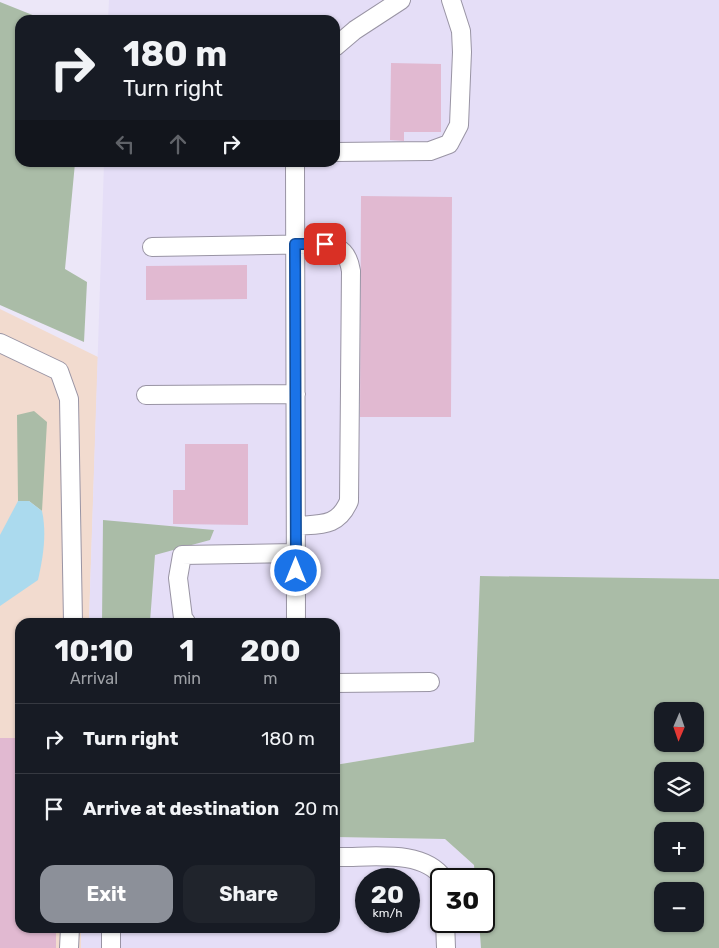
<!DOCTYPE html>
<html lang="en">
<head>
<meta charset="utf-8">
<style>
  :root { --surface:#171b24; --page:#20242c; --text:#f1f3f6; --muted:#9ea1a6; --line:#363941; --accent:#8c9099 }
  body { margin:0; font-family:Rubik,sans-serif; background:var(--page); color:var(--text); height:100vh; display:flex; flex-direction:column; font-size:19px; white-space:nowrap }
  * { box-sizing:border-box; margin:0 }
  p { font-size:16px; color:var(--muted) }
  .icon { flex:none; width:28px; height:28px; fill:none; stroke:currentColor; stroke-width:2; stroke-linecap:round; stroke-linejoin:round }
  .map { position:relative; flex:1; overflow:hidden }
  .sheet { position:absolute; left:15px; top:618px; width:325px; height:315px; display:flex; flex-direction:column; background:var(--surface); border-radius:15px; box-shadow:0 1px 4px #0004 }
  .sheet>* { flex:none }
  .guide { position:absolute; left:15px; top:15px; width:325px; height:152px; border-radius:15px; box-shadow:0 1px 4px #0004; background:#171b24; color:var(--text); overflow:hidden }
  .needle { width:32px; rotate:182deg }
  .controls { position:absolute; left:654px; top:702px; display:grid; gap:10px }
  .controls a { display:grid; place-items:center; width:50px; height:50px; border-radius:10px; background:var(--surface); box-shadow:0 1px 4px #0004; font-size:25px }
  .speed { position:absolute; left:355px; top:868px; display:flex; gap:10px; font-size:25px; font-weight:700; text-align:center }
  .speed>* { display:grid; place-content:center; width:65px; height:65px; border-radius:50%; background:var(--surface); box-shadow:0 1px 4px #0004; line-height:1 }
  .speed small { font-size:12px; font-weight:400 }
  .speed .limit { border:2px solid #111; border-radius:8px; background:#fff; color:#111 }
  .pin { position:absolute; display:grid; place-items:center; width:42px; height:42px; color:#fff; margin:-21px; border-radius:10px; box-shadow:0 2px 8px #0006 }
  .me { position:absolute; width:55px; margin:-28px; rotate:0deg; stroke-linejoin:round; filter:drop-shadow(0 0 4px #0008) }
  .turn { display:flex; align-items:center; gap:18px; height:105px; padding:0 25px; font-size:22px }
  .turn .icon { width:65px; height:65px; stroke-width:2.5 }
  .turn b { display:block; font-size:35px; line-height:42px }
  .lanes { display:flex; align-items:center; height:48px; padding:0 25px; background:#0003; justify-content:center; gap:25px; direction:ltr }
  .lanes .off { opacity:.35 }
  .eta { display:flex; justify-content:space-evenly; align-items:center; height:85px; text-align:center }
  .eta b { font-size:30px; font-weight:700; line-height:35px }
  .action { display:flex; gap:10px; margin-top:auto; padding:10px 25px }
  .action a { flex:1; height:58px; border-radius:15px; background:var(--accent); color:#fff; font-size:20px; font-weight:700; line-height:58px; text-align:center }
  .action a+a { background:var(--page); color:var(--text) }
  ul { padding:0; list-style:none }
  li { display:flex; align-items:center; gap:15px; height:70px; padding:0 25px; border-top:1px solid var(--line) }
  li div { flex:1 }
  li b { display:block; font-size:19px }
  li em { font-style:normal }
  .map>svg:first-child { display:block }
  .commercial { fill:#f2dbcf }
  .built { fill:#e5def7; fill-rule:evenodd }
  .green { fill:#aabca7; fill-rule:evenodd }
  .water { fill:#abdaee }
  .building { fill:#e1b9d1 }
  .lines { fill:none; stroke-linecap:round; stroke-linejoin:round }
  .minor-casing { stroke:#9994a4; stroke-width:20 }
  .minor { stroke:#fff; stroke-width:18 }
  .route-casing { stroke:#114b97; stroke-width:12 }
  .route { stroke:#1a73e8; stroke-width:9 }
</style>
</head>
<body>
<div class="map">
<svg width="719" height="948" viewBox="0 0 719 948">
  <rect width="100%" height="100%" fill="#ece7f8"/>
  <!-- commercial -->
  <path class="commercial" d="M0,309L98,357L89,622H20V928H81V948H0Z"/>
  <!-- built -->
  <path class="built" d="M109,0H719V579L480,576L474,742L335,765V622H89L104,163L335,162V20H108Z
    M335,837L445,839L474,865L475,879H441V921H479L481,948H81V928H335ZM366,879H409V921H366Z"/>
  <!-- green -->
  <path class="green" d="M0,2L45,20H20V162L75,163L65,269L87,282L84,342L0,305Z
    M34,411L47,422L42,511L29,501H18L17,415Z
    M103,520L214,530L210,540L155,555L150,622H102Z
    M480,576L719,579V948H481L479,921H484V879H475L474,865L445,839L335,837V765L474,742ZM695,711V744H662V711ZM695,771V804H662V771ZM695,831V864H662V831ZM662,891H695V924H662Z"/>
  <!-- water -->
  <path class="water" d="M18,501H29L42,511C47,534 43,558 38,580L0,606V535Z"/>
  <!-- building -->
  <path class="building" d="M391,63L441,64V132H404V141L390,140Z
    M361,196L452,197L451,417H360Z
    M247,265V299L146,300V266Z
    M185,444H248V525L173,524V490H185Z
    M0,738H20V928H56V948H0Z"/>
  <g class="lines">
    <defs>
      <path id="minor" d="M335,47L355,30L401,0
        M335,152L430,151L449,144L459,125L462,52L461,31L451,0
        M295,162L296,622
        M152,247L325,244C342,248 348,253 351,271L349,501C338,527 321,524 296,526
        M0,343L59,371L69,399L73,622
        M146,395L296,394
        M186,622L183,618L178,578L182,555L296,553
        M335,683L430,682
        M335,857C369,858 423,848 444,879
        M445,921L446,948
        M69,948L70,928
        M111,948V928"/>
    </defs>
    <!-- minor casing -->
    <use href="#minor" class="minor-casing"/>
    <!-- minor -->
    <use href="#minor" class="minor"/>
  </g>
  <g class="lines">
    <defs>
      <path id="route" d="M296,571L295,244H325"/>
    </defs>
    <!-- route casing -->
    <use href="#route" class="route-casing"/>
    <!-- route -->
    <use href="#route" class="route"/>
  </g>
</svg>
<div class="controls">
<a><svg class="needle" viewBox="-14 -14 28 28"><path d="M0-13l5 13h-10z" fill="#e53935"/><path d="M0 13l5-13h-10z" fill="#9ea1a6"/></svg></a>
<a><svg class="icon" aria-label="layers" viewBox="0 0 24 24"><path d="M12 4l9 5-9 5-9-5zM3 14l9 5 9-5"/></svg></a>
<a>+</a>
<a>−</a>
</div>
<div class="speed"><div>20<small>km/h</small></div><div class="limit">30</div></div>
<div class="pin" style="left:325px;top:244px;background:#d93025"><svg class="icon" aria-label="arrive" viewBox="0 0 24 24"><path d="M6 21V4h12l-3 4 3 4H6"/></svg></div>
<svg class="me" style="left:296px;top:571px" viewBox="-20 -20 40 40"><circle r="17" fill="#1a73e8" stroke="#fff" stroke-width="3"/><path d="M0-11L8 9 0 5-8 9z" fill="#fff"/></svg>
<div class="guide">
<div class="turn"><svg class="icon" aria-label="right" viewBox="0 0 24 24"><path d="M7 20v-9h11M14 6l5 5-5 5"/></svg><div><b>180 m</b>Turn right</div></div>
<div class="lanes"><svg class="icon off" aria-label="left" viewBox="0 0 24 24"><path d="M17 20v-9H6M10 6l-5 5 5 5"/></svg><svg class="icon off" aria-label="ahead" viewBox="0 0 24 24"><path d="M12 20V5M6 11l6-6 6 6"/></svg><svg class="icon" aria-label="right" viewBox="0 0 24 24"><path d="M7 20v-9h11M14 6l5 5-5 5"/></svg></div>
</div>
<section class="sheet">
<div class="eta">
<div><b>10:10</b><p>Arrival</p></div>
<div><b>1</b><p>min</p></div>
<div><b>200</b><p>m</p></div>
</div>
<ul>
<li><svg class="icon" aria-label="right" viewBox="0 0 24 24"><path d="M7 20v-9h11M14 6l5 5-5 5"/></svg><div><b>Turn right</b></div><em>180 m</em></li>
<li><svg class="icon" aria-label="arrive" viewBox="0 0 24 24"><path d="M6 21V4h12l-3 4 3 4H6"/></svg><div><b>Arrive at destination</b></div><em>20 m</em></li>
</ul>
<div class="action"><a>Exit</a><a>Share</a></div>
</section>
</div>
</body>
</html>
